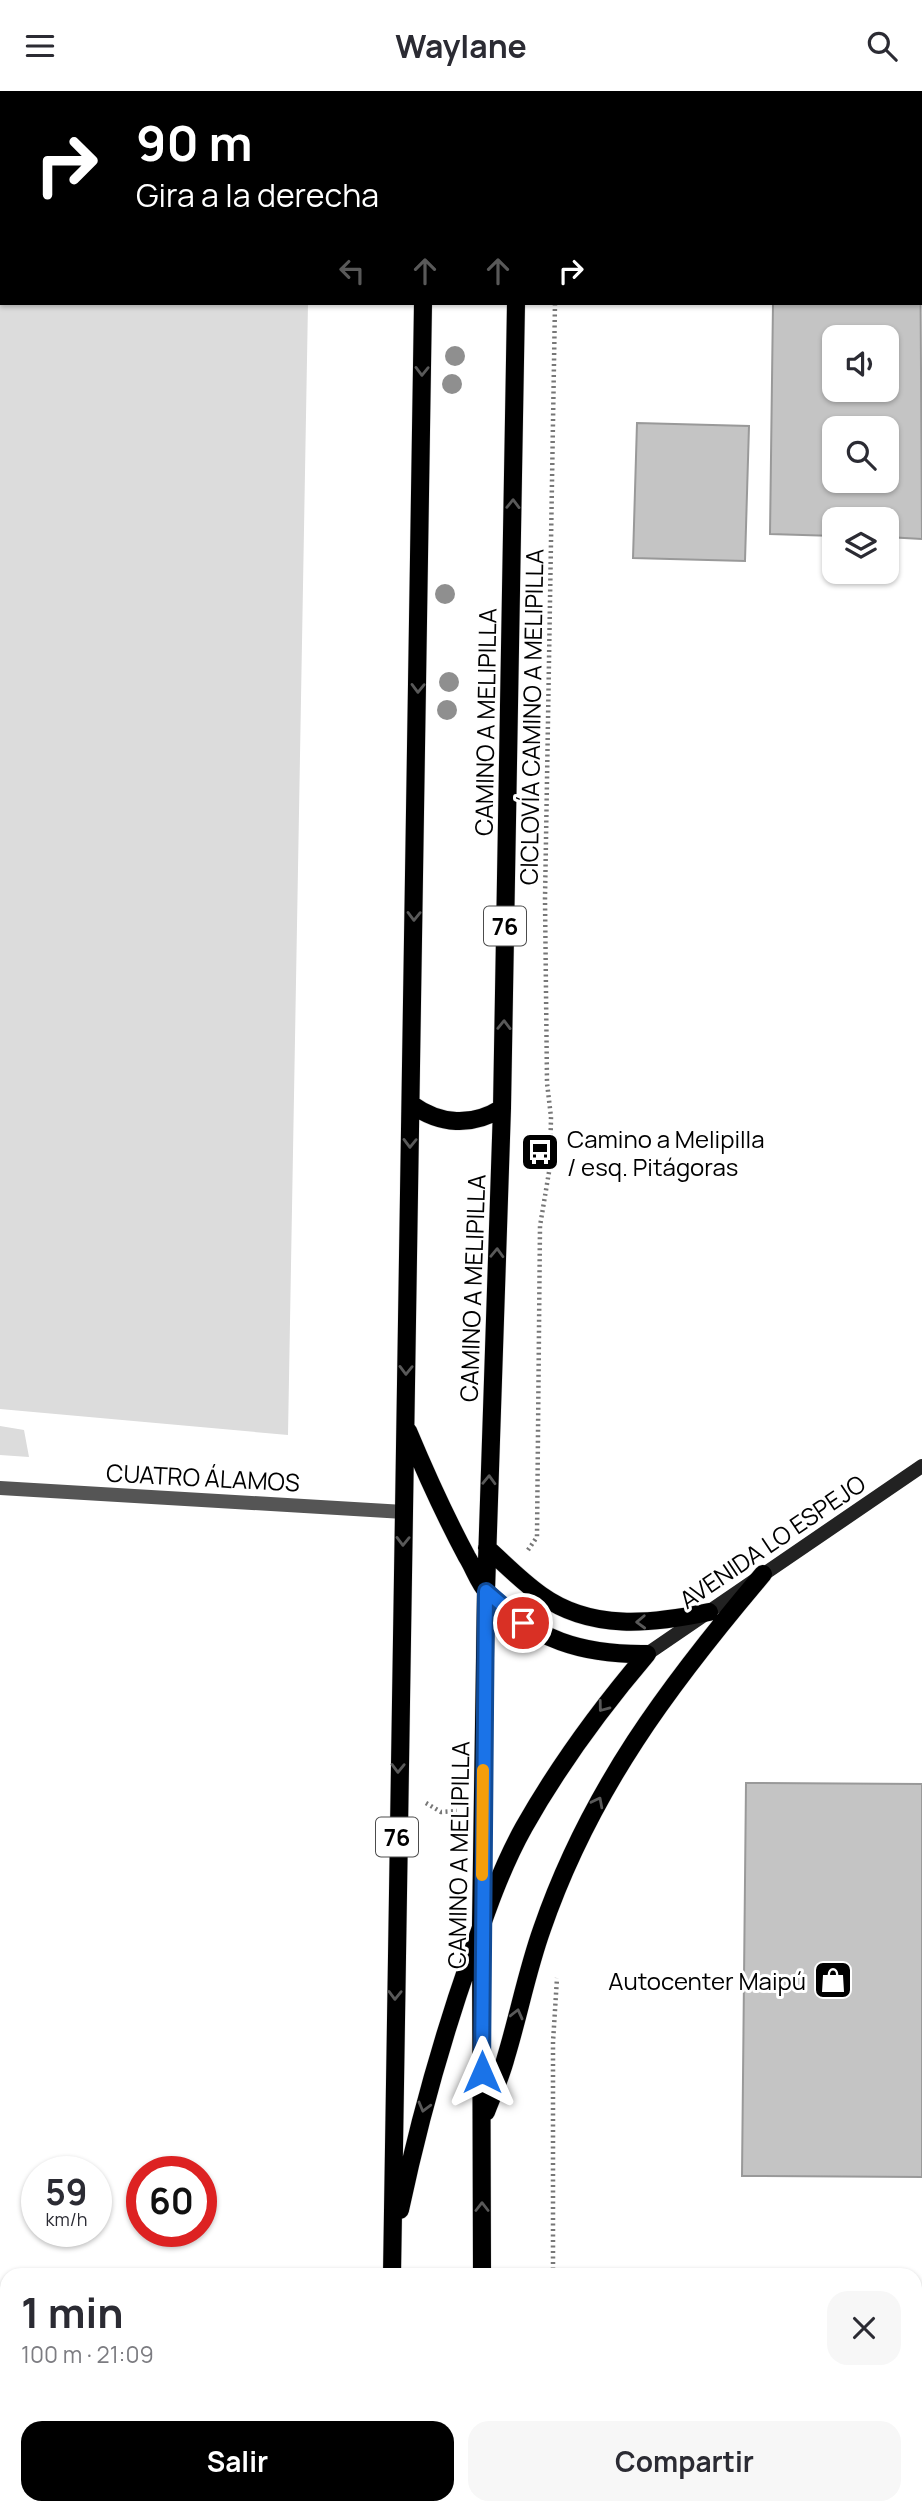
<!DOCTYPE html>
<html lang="es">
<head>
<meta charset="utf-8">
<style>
  :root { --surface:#fff; --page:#f7f7f7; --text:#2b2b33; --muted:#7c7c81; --accent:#000 }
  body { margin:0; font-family:Manrope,sans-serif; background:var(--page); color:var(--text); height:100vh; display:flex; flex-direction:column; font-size:26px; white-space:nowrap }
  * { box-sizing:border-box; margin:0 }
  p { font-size:23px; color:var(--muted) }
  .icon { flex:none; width:38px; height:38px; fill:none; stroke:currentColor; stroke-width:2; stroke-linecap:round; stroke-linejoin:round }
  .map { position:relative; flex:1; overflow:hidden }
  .panel { position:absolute; left:0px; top:2177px; width:922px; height:247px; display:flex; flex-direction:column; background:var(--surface); border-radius:21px 21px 0 0; box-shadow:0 2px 5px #0004 }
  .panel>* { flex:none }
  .guide { position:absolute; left:0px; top:0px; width:922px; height:214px; box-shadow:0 2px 5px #0004; background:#000; color:#fff; overflow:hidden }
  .buttons { position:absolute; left:822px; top:234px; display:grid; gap:14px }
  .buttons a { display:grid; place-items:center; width:77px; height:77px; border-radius:14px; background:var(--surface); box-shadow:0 2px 5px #0004; font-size:35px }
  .speed { position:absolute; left:21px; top:2065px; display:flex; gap:14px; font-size:35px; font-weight:700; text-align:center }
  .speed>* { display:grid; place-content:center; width:91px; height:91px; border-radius:50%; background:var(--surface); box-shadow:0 2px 5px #0004; line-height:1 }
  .speed small { font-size:18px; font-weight:400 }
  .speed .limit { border:10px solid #d22; background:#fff; color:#111 }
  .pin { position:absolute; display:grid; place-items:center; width:60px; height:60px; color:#fff; margin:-30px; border:4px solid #fff; border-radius:50%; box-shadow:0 2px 7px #0007 }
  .me { position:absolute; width:77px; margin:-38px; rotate:0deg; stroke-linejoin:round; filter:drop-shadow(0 0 5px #0008) }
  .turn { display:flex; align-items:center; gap:24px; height:147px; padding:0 21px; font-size:32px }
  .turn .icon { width:91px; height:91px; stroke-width:2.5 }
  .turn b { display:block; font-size:49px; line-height:60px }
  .lanes { display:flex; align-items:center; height:66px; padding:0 21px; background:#0003; justify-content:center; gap:35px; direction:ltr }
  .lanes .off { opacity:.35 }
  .round { display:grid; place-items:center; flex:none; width:74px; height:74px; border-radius:21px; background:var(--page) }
  .overview { display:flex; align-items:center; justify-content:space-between; height:119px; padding:0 21px }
  h1 { font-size:42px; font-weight:700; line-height:52px }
  .primary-button { display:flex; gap:14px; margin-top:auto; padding:14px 21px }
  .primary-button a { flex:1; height:80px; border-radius:21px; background:var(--accent); color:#fff; font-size:28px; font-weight:700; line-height:80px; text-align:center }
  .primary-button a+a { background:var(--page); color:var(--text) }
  header { display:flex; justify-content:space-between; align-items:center; height:91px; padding:0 21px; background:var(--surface); font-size:32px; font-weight:700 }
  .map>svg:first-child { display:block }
  .green { fill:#dcdcdc }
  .building { fill:#c4c4c4; stroke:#999; stroke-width:2; fill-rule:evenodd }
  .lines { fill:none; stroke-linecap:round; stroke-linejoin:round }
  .primary-casing { stroke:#dbdbdb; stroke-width:19 }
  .path { stroke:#777; stroke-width:4.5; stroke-dasharray:2 3.5; stroke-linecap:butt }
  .street { stroke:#555; stroke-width:14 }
  .secondary { stroke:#222; stroke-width:14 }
  .primary { stroke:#000; stroke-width:18 }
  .tree { fill:#8f8f8f }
  .oneway { stroke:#595959 }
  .route-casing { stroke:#114b97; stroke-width:18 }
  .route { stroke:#1a73e8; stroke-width:12 }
  .slow { stroke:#f59e0b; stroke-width:12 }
  .labels { text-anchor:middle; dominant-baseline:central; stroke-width:6; stroke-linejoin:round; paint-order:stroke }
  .shield { fill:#fff; stroke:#4c4c4c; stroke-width:2 }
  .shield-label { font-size:23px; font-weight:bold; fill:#000 }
  .street-label { font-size:24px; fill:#000; stroke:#fff }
  .poi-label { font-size:24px; fill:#000; stroke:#fff; text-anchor:start }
</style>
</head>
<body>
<header><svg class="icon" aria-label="menu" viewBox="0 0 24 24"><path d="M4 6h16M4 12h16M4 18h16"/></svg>Waylane<svg class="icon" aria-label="search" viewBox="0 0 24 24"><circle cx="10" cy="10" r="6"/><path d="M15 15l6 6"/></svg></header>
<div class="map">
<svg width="922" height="2423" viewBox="0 0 922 2423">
  <rect width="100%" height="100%" fill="#fff"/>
  <!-- green -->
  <path class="green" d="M0,134L2,212H308L288,1344L0,1318Z
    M0,1335L24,1339L29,1366L0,1364Z"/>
  <!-- building -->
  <path class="building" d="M777,0H904L777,2Z
    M920,110L922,448L887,446V429H835V445L770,443L773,212H920ZM835,247H887V299H835ZM835,338H887V390H835Z
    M637,332L749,335L745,470L633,467Z
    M746,1692L922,1693V2086L742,2085Z
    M0,2298H7V2417H102V2423H0Z"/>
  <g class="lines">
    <defs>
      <path id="primary" d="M425,2V0
        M520,2V0
        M411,1013C440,1034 472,1036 502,1017
        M408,1340C426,1383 445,1425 467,1466C474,1477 479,1493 488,1502C534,1549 583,1564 647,1563
        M487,1457C505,1473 521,1490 541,1504C591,1540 652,1533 709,1521
        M486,2021C493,2003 501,1985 506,1966C519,1923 527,1880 542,1838C590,1699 669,1594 763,1483
        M400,2119C418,2034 441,1951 470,1868C485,1824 501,1777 524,1736C559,1674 601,1617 647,1563
        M392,2184L423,212
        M482,2184L481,1834L486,1500L502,1017L516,212
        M392,2417V2423
        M482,2417V2423"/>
    </defs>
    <!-- primary casing -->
    <use href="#primary" class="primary-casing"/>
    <!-- path -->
    <path class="path" d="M559,2V0
      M528,1459L537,1446L540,1135L550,1075L551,1026L547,992L545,808L555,212
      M426,1712L441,1721L457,1720
      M553,2184V1951L557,1887
      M554,2423V2417"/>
    <!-- street -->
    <path class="street" d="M0,1397L404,1421
      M915,2403H922"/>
    <!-- secondary -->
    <path class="secondary" d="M647,1563L922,1375"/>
    <!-- primary -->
    <use href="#primary" class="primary"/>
  </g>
  <!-- trees -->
  <g class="tree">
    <circle cx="455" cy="265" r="10"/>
    <circle cx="452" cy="293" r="10"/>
    <circle cx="445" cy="503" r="10"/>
    <circle cx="449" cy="591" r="10"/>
    <circle cx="447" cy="619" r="10"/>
  </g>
  <!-- one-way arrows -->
  <defs><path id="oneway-chevron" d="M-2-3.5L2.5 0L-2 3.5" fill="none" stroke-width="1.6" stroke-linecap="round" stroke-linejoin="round" transform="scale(1.75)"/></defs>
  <g class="oneway">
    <use href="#oneway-chevron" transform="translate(422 280) rotate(91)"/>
    <use href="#oneway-chevron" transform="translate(513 413) rotate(-89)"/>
    <use href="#oneway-chevron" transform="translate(418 597) rotate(91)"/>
    <use href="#oneway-chevron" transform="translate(414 825) rotate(91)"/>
    <use href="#oneway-chevron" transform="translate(504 934) rotate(-89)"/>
    <use href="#oneway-chevron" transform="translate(410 1052) rotate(91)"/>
    <use href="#oneway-chevron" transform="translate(497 1162) rotate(-88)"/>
    <use href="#oneway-chevron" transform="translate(406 1279) rotate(91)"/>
    <use href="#oneway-chevron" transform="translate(489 1389) rotate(-88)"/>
    <use href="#oneway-chevron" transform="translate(403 1450) rotate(91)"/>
    <use href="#oneway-chevron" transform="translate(641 1531) rotate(178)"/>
    <use href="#oneway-chevron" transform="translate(603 1616) rotate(127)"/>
    <use href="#oneway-chevron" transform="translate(398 1677) rotate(91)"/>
    <use href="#oneway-chevron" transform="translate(598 1711) rotate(-63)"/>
    <use href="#oneway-chevron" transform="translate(395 1904) rotate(91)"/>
    <use href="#oneway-chevron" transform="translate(517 1923) rotate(-76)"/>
    <use href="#oneway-chevron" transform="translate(424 2016) rotate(105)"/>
    <use href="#oneway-chevron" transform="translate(482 2116) rotate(-90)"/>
  </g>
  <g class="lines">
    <defs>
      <path id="route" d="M482,1981L486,1500L523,1532"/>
    </defs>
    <!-- route casing -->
    <use href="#route" class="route-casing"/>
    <!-- route -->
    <use href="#route" class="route"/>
    <!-- slow -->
    <path class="slow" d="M482,1784L483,1679"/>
  </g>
  <!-- icons -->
  <defs>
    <symbol id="bus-square" viewBox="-11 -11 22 22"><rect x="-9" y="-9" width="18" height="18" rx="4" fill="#000" stroke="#fff"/><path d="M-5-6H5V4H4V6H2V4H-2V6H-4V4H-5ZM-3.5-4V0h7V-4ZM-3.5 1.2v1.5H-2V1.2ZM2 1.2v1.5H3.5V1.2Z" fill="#fff"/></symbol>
    <symbol id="shop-square" viewBox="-11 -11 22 22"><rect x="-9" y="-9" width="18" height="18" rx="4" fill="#000" stroke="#fff"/><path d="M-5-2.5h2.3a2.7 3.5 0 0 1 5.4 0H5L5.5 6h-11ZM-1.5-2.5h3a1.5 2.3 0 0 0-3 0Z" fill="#fff"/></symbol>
  </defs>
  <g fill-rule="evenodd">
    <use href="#bus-square" x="518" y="1039" width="44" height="44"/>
    <use href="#shop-square" x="811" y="1867" width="44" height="44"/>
  </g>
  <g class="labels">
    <!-- shield labels -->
    <g class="shield">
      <rect x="484" y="815.5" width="42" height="39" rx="5"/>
      <rect x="376" y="1726.5" width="42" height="39" rx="5"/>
    </g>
    <g class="shield-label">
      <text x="505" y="835">76</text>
      <text x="397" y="1746">76</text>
    </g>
    <!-- street labels -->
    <g class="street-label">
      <text transform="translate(531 626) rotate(-89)">CICLOVÍA CAMINO A MELIPILLA</text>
      <text transform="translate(485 631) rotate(-89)">CAMINO A MELIPILLA</text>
      <text transform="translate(472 1197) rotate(-88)">CAMINO A MELIPILLA</text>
      <text transform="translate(203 1386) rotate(3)">CUATRO ÁLAMOS</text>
      <text transform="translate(772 1450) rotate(-34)">AVENIDA LO ESPEJO</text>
      <text transform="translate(458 1764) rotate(-89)">CAMINO A MELIPILLA</text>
    </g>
    <!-- poi labels -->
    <g class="poi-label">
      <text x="567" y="1047">Camino a Melipilla<tspan x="567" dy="28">/ esq. Pitágoras</tspan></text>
      <text x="806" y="1889" text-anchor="end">Autocenter Maipú</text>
    </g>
  </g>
</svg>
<div class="buttons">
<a><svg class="icon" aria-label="sound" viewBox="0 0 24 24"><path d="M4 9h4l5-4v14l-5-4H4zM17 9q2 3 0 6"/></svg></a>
<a><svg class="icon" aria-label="search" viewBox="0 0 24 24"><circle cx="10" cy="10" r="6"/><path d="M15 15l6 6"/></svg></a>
<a><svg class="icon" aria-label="layers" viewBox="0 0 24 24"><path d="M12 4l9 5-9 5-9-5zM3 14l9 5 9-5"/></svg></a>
</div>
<div class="speed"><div>59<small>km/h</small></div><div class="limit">60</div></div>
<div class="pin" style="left:523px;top:1532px;background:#d93025"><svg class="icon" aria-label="arrive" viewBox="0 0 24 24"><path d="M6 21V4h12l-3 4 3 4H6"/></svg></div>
<svg class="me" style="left:482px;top:1981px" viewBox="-20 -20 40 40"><path d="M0-17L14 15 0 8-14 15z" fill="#1a73e8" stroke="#fff" stroke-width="4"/></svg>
<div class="guide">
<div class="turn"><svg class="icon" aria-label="right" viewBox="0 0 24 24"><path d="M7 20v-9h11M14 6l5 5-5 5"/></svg><div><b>90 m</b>Gira a la derecha</div></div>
<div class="lanes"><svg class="icon off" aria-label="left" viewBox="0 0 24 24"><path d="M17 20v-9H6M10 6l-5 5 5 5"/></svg><svg class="icon off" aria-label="ahead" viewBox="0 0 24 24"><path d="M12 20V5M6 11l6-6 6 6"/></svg><svg class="icon off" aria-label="ahead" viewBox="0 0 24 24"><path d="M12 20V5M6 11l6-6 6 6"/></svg><svg class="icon" aria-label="right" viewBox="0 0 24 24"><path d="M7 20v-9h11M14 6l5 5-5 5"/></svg></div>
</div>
<section class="panel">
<div class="overview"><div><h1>1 min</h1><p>100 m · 21:09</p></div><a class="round"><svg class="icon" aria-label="close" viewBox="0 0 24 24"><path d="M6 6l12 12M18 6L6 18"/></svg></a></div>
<div class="primary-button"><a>Salir</a><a>Compartir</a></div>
</section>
</div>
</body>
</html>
